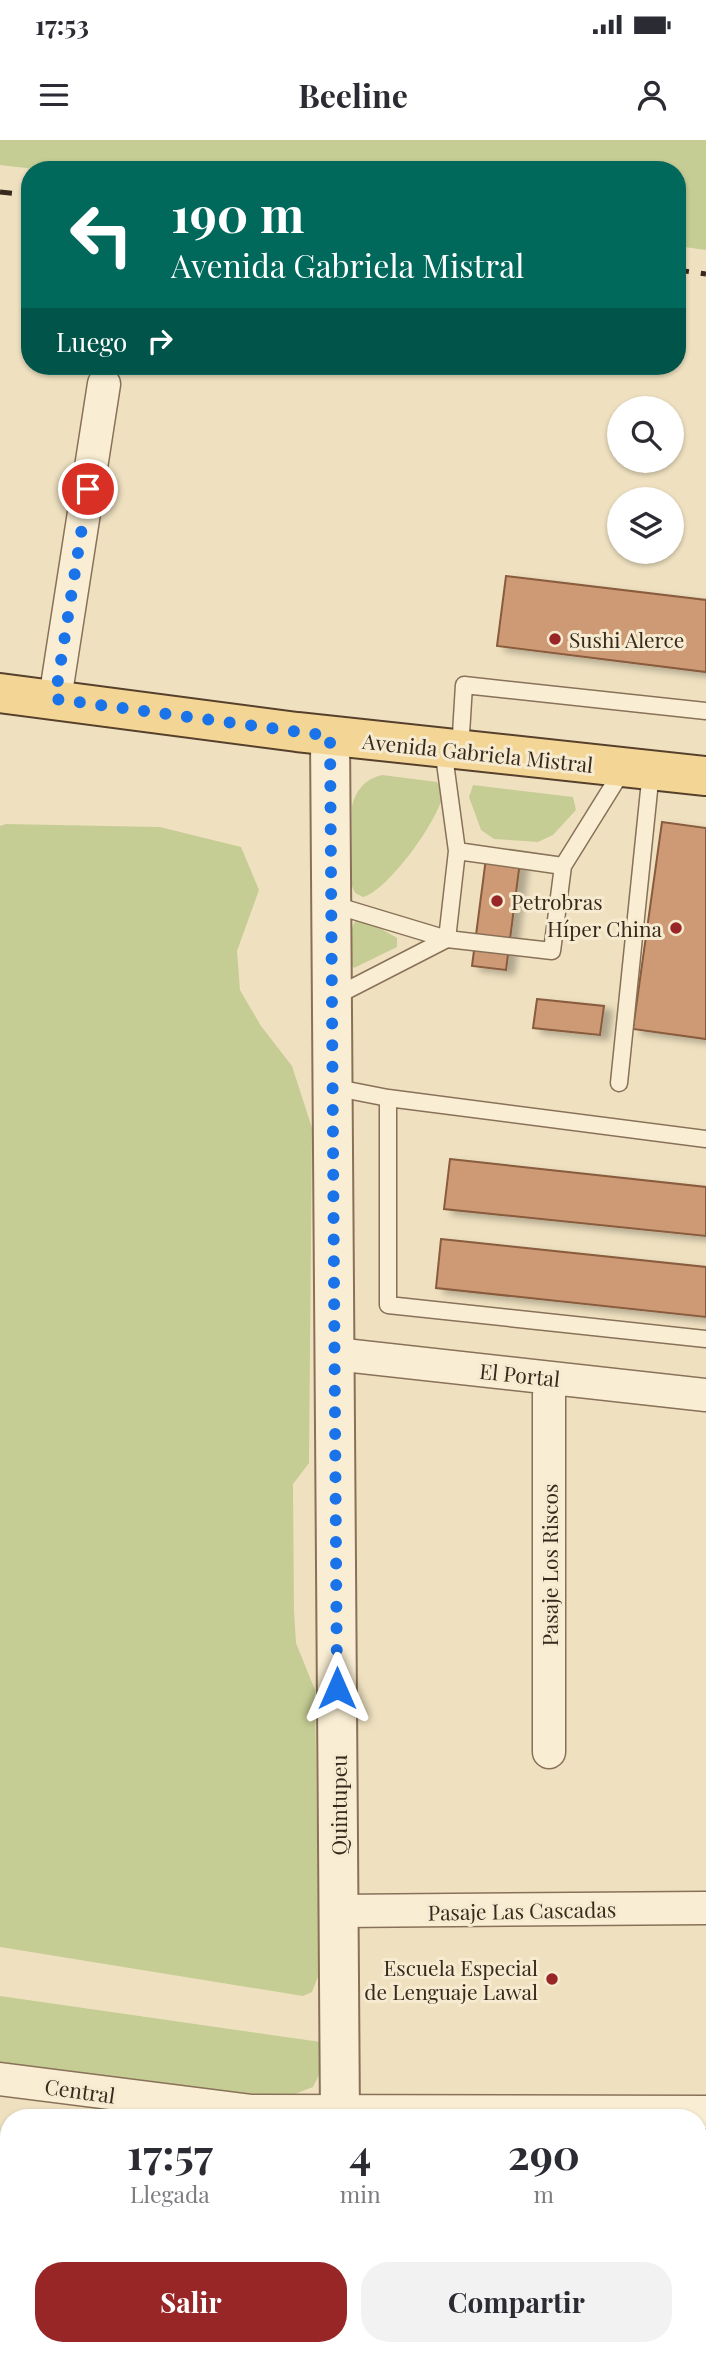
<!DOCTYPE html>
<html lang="es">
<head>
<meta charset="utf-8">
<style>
  :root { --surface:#fff; --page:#f2f2f3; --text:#2b2b33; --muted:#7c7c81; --accent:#982627 }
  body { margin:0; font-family:"Playfair Display",serif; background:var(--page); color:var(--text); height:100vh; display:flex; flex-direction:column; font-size:26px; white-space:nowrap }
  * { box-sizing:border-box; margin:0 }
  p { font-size:23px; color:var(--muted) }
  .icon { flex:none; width:38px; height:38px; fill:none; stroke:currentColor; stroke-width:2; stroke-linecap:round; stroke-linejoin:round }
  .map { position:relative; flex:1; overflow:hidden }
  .details { position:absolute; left:0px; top:1969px; width:707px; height:247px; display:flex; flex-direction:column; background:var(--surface); border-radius:28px 28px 0 0; box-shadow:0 2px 5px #0004 }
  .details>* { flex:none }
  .banner { position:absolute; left:21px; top:21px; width:665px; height:214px; border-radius:28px; box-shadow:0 2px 5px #0004; background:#00695c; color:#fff; overflow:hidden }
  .buttons { position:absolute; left:607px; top:256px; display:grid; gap:14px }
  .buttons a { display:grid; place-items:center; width:77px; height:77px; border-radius:50%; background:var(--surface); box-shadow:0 2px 5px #0004; font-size:35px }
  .pin { position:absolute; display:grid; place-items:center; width:60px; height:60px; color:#fff; margin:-30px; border:4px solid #fff; border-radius:50%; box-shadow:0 2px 7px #0007 }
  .me { position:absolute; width:77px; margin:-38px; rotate:0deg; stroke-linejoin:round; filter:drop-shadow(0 0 5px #0008) }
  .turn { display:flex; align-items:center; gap:24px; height:147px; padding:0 35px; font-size:32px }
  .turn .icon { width:91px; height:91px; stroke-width:2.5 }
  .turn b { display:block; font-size:49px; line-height:60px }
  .then { display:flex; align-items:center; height:66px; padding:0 35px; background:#0003; gap:14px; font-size:26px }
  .eta { display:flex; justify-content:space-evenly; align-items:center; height:119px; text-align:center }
  .eta b { font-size:42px; font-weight:700; line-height:49px }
  .primary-button { display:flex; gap:14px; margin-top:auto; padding:14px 35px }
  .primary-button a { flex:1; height:80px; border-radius:28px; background:var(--accent); color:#fff; font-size:28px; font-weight:700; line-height:80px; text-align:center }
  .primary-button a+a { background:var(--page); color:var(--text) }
  .status { display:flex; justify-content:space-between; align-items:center; height:49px; padding:0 35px; background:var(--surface); direction:ltr }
  .status svg { height:19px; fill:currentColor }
  header { display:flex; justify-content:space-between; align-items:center; height:91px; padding:0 35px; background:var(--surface); font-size:32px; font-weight:700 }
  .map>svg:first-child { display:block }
  .green { fill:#c6cd94 }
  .building { fill:#ce9a75; stroke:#885b3d; stroke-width:2; filter:url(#shadow) }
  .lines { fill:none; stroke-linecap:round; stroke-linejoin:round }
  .service-casing { stroke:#887158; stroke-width:19 }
  .minor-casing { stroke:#887158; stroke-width:35 }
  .tertiary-casing { stroke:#887158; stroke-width:42 }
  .primary-casing { stroke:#56402c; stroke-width:42 }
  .service { stroke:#f9eed3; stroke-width:16 }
  .minor { stroke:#f9eed3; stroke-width:32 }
  .tertiary { stroke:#f9eed3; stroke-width:38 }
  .primary { stroke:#f3d696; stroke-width:38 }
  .rail { stroke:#37291c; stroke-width:5; stroke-dasharray:12 12; stroke-linecap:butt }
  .route { stroke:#1a73e8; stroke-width:12; stroke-dasharray:0 21.6 }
  .poi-dot { fill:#982627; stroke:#f6ebd0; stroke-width:2.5 }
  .labels { text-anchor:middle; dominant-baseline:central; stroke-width:6; stroke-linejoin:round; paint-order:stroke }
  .poi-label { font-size:21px; fill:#37291c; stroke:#f6ebd0; text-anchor:start }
  .street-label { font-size:21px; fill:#37291c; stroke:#f6ebd0 }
</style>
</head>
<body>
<div class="status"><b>17:53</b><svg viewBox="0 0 49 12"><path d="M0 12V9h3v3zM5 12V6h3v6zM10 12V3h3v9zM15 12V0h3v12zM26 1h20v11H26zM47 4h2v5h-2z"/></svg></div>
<header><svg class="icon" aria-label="menu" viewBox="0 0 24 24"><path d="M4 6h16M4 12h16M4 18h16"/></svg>Beeline<svg class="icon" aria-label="person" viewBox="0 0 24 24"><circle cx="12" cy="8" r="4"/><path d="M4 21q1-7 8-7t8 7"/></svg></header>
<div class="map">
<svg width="706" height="2214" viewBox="0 0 706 2214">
  <defs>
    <filter id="shadow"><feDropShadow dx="8" dy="4.5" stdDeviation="3.5" flood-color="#0004"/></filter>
  </defs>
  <rect width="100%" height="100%" fill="#efe1c0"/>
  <!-- green -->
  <path class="green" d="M0,0H706V110L677,106V30H43L0,25Z
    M382,635L437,642L443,655C438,680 389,750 363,757L355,753L352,746V666C356,650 365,639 382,635Z
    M473,645L573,657L576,670L553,695L538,702L494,699L481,690L469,657Z
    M6,684L160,687L241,707L259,750L237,811L240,850L261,886L292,926L312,988L309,1323L293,1344L294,1470L296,1503L315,1550L319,1834L312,1852L303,1856L0,1807V686Z
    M356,779H364L397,798V807L354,828L351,824L352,788Z
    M0,1856L321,1902L320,1933L313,1947L287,1957L253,1956L0,1923Z
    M548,2207H641L643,2214H548Z"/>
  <!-- building -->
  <path class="building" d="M506,436L706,460V532L497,506Z
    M662,682L706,688V899L633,889Z
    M487,710L521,714L506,830L472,826Z
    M537,859L604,866L600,895L533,888Z
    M450,1019L706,1047V1096L444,1069Z
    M441,1099L706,1127V1177L436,1148Z"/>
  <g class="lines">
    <defs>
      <path id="service" d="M460,610L464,545L706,571
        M457,711L563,726
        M331,764L447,799L552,811L563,726L624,628
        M334,857L447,799L457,711L443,608
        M619,943L651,631
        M332,947L388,958L706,999
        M388,958V1165L706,1199"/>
      <path id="minor" d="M55,559L104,244
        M335,1214L706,1255
        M549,1238V1612
        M339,1771L706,1768
        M0,1939L252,1971L706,1972
        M0,2131L9,2132
        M151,2207V2214
        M651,2207V2214"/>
      <path id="tertiary" d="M330,596L340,1978
        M342,2207V2214"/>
      <path id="primary" d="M0,553L297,592L706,636"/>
    </defs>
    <!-- service casing -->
    <use href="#service" class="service-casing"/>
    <!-- minor casing -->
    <use href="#minor" class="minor-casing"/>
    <!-- tertiary casing -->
    <use href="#tertiary" class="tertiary-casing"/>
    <!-- primary casing -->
    <use href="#primary" class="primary-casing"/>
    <!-- service -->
    <use href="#service" class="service"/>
    <!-- minor -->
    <use href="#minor" class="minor"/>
    <!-- tertiary -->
    <use href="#tertiary" class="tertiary"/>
    <!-- primary -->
    <use href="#primary" class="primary"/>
    <!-- rail -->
    <path class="rail" d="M0,52L30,55
      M677,130L706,134"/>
  </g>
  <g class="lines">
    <!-- route -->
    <path class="route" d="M88,349L55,559L330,596L337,1548"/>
  </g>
  <!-- markers -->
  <g class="poi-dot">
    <circle cx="555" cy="499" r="7"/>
    <circle cx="497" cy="761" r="7"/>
    <circle cx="676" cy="788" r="7"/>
    <circle cx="552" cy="1839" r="7"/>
  </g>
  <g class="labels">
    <!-- poi labels -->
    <g class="poi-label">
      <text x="569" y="499">Sushi Alerce</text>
      <text x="511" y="761">Petrobras</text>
      <text x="662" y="788" text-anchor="end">Híper China</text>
      <text x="538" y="1827" text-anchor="end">Escuela Especial<tspan x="538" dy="24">de Lenguaje Lawal</tspan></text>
    </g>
    <!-- street labels -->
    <g class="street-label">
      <text transform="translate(478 612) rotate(6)">Avenida Gabriela Mistral</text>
      <text transform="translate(520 1234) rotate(6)">El Portal</text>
      <text transform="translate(549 1425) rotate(-90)">Pasaje Los Riscos</text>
      <text transform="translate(338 1665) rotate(-90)">Quintupeu</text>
      <text transform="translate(522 1770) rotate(-1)">Pasaje Las Cascadas</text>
      <text transform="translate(80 1950) rotate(8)">Central</text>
    </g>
  </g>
</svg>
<div class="buttons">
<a><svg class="icon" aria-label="search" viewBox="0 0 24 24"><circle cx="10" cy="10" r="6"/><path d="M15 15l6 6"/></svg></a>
<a><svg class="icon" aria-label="layers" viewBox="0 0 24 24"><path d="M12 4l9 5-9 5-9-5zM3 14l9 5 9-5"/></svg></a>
</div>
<div class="pin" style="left:88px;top:349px;background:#d93025"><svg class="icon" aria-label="arrive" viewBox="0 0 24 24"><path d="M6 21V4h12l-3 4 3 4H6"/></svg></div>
<svg class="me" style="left:337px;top:1548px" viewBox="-20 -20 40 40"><path d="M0-17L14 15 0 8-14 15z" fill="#1a73e8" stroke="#fff" stroke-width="4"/></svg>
<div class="banner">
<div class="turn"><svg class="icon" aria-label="left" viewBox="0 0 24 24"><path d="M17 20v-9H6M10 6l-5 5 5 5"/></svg><div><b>190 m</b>Avenida Gabriela Mistral</div></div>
<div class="then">Luego<svg class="icon" aria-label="right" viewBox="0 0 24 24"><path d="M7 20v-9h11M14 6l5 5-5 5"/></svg></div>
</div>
<section class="details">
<div class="eta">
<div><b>17:57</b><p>Llegada</p></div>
<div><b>4</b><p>min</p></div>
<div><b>290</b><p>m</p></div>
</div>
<div class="primary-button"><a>Salir</a><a>Compartir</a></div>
</section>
</div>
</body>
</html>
